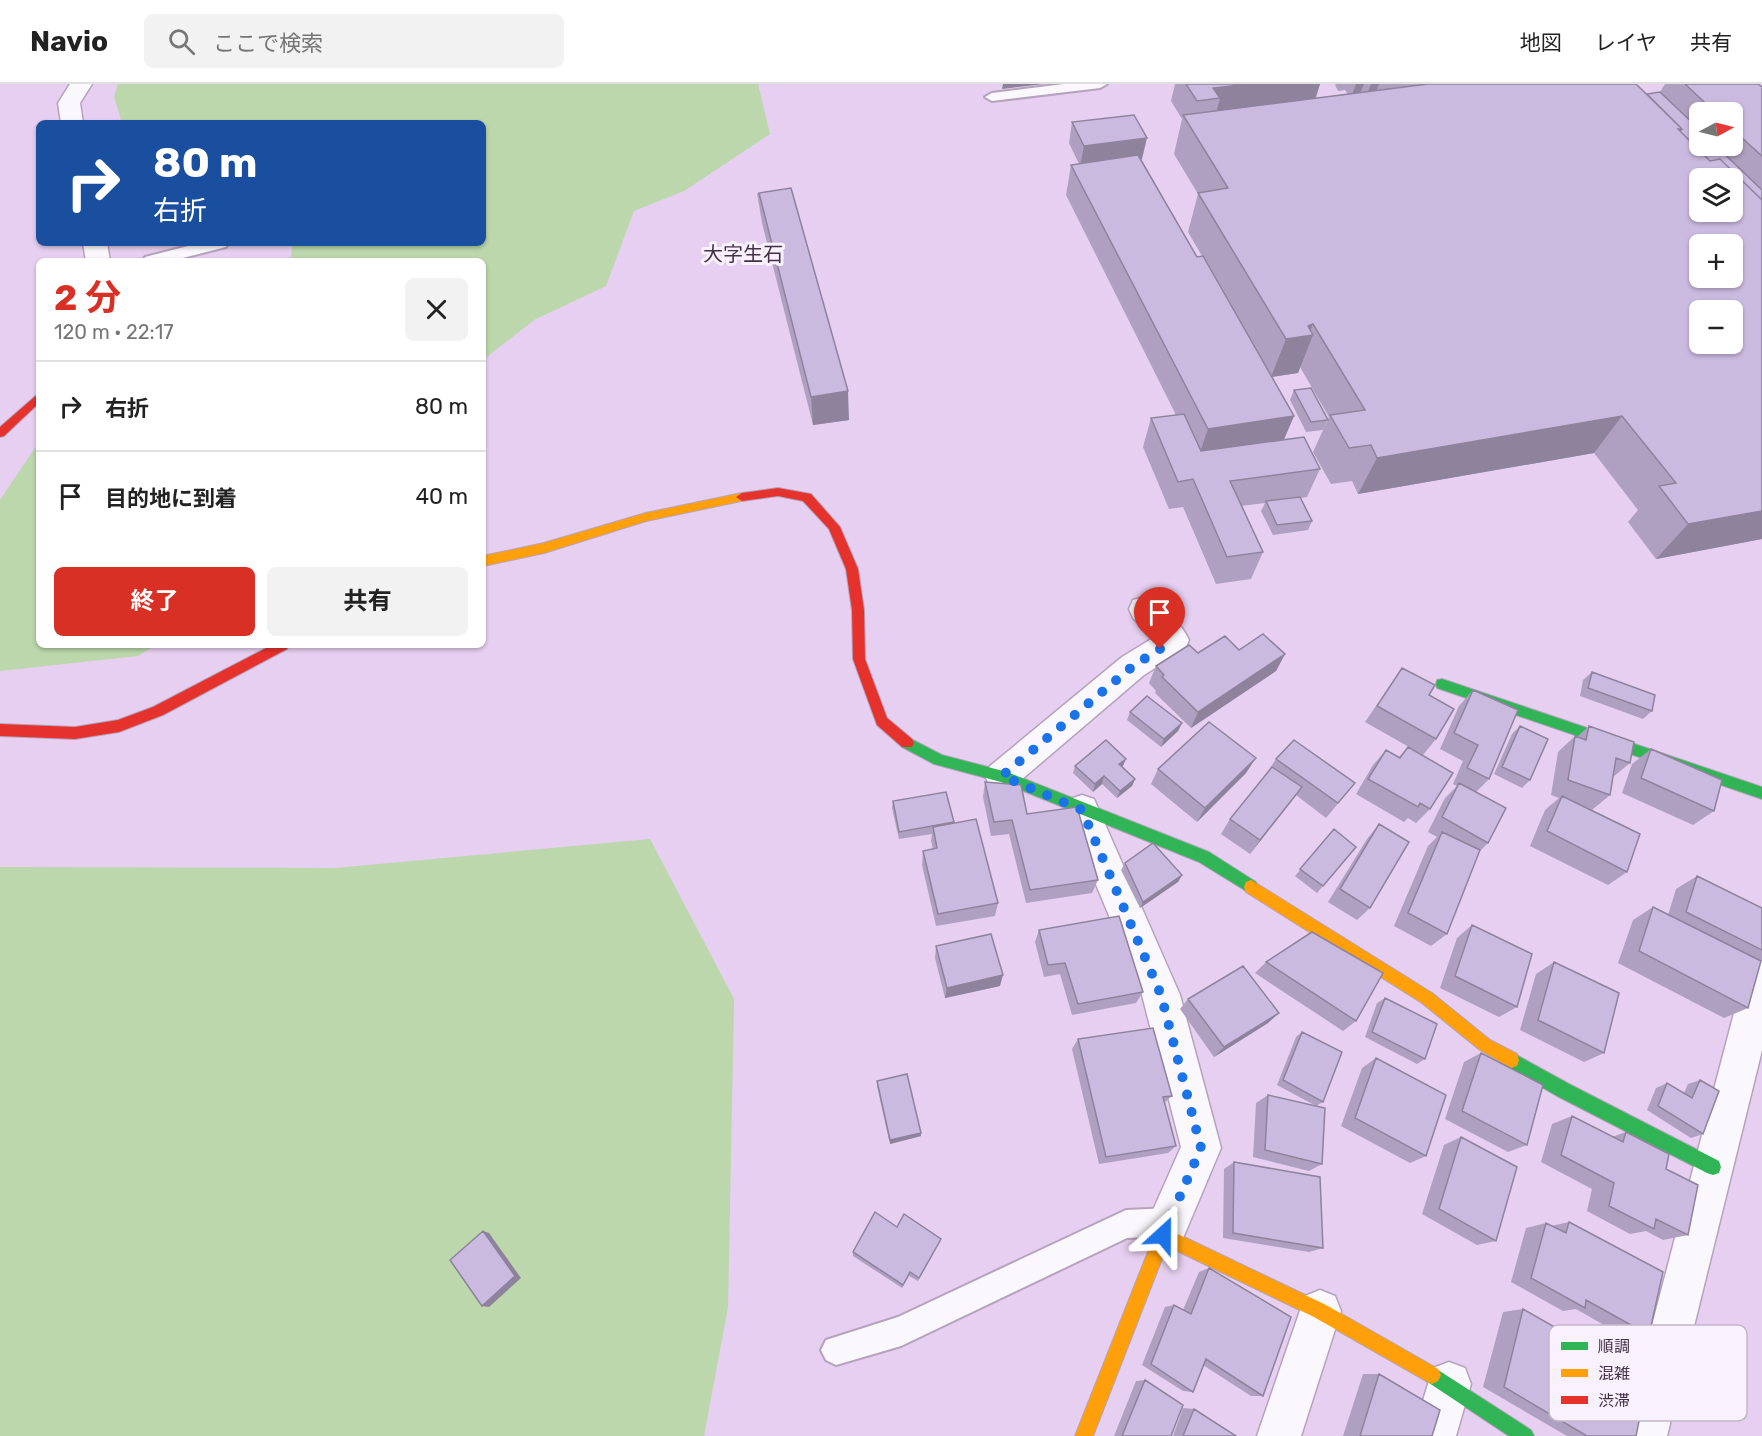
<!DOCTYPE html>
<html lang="ja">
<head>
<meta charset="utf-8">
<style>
  :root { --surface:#fff; --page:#f2f2f2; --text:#222; --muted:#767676; --line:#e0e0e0; --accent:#d93025 }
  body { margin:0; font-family:Rubik,"Noto Sans JP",sans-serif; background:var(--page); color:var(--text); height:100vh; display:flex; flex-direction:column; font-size:22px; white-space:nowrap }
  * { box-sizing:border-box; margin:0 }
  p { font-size:20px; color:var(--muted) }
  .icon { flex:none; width:33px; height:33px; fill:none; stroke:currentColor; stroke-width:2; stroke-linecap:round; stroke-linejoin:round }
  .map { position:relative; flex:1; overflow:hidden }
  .side { position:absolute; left:36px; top:174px; width:450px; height:390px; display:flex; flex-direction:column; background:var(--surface); border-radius:9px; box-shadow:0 2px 4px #0004 }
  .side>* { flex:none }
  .hud { position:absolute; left:36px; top:36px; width:450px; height:126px; border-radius:9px; box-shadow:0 2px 4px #0004; background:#1a4fa0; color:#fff; overflow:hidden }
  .needle { width:39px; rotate:83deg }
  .buttons { position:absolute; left:1689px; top:18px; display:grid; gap:12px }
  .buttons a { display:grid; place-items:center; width:54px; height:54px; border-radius:9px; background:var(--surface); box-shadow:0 2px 4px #0004; font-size:30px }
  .pin { position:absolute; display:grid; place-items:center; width:51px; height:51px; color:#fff; margin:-62px -26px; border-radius:50% 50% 50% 0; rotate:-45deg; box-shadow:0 0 6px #0007 }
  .pin .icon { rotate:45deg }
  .me { position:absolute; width:66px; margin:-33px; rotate:24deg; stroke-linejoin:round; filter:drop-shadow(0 0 4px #0008) }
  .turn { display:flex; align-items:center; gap:21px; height:126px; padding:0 18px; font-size:27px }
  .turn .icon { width:78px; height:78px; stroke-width:2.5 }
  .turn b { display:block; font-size:42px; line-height:51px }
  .round { display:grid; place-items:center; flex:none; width:63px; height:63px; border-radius:9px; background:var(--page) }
  .head { display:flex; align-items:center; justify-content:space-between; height:102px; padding:0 18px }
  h1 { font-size:36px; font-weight:700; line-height:45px; color:var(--accent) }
  .action { display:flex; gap:12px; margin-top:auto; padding:12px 18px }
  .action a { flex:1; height:69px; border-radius:9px; background:var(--accent); color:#fff; font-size:24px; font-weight:700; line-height:69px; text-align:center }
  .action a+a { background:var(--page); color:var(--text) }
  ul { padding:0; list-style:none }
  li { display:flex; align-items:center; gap:18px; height:90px; padding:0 18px; border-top:2px solid var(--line) }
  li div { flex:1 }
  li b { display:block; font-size:22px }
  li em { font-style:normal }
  header { display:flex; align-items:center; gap:36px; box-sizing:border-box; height:84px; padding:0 30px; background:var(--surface); border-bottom:2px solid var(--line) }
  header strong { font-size:28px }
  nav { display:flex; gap:33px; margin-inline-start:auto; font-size:21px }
  .search { width:420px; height:54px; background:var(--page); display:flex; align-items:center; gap:15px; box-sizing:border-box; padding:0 21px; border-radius:9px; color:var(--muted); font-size:22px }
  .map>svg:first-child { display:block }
  .green { fill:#bbd7ab }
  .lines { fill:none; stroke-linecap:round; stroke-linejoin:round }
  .lane-casing { stroke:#b5a3bd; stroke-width:4 }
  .street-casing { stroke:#b5a3bd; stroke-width:3 }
  .fast-casing { stroke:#b5a3bd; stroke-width:2 }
  .slow-casing { stroke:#b5a3bd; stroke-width:2 }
  .jam-casing { stroke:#b5a3bd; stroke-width:2 }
  .lane { fill:#fbf8fd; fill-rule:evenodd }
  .street { fill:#fbf8fd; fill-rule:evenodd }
  .fast { fill:#30b455; fill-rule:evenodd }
  .slow { fill:#ff9f0a; fill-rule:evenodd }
  .jam { fill:#e5322d; fill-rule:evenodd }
  .wall { fill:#afa0c1; fill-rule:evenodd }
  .shaded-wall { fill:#8e829d }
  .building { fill:#cbbae0; stroke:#8e829d; stroke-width:1.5; fill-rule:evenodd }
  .route { stroke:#1a73e8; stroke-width:10; stroke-dasharray:0 18 }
  .labels { text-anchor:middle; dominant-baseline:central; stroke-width:6; stroke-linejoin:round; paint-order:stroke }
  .far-quarter-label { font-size:20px; fill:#423149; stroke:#f9f1fd }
  .key { fill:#f9f1fd; stroke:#c2b7c7; stroke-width:1.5 }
  .key-label { font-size:16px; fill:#423149 }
</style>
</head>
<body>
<header>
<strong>Navio</strong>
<div class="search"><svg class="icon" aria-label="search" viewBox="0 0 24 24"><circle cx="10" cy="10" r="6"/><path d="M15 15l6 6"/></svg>ここで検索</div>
<nav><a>地図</a><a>レイヤ</a><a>共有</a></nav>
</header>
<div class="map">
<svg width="1762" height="1352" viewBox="0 0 1762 1352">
  <rect width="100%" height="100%" fill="#e6cff0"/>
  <!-- green -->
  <path class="green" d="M118,0H758L770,50L684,107L634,127L606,202L534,236L483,276V177H291L292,159H483V39H122L114,13Z
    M39,358V561H156L138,572L0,587V416Z
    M650,755L734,915L728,1223L704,1352H0V783L335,784Z"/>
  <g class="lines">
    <defs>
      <path id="lane" d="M1064,0H1107L1100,4L992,17L985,13L992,9Z
        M200,159H228L226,163L171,177H143L145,173Z
        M1170,1124L1180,1128L1184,1138L1180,1148L1170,1152L1127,1154L901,1262L836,1281L826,1276L821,1266L826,1256L898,1233L1126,1126Z"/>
      <path id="street" d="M70,0H92L80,19L83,39H61L58,19Z
        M83,159H107L110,177H86Z
        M1144,513C1162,519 1181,539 1189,556L1185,565L1144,591L1014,702L1002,707L990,702L985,692L990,682L1122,573L1153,554L1133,534L1129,525L1133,516Z
        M1082,711L1094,715L1180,911L1221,1064L1178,1166L1163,1172L1148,1166L1142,1151L1181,1063L1142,911L1065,726L1070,715Z
        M1762,873V966L1667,1352H1623L1744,891L1749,878Z
        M1320,1206L1335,1212L1341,1227L1301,1352H1257L1305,1212Z
        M1449,1278L1465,1284L1471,1300L1456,1352H1412L1433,1284Z"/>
      <path id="fast" d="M1442,595L1762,703V715L1437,604L1436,600L1437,596Z
        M907,653L942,671L1007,688L1209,768L1256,798L1258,803L1256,808L1251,810L1199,778L1001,698L934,680L902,663L900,659L902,655Z
        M1511,968L1569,1000L1719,1077L1721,1083L1719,1089L1713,1091L1707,1089L1557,1012L1505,982L1503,976L1505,970Z
        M1432,1282L1531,1346L1534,1352H1509L1426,1297L1423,1291L1426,1285Z"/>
      <path id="slow" d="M742,409L746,410L748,413L746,416L646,437L544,469L483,482V472L544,459L646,429Z
        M1251,796L1432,909L1490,956L1517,970L1519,976L1517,982L1511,984L1480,966L1422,919L1246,808L1244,803L1246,798Z
        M1163,1143L1326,1221L1438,1285L1441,1291L1438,1297L1432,1300L1426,1297L1314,1233L1167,1162L1093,1352H1075L1157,1145Z"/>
      <path id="jam" d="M39,309V319L4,352L0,353V343Z
        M778,404L811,410L840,443L858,485L864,526L865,575L887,634L912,655L914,659L912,663H902L877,641L853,575L852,526L846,485L829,445L803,417L778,412L742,417L736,413L742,409Z
        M272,561H289L287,565L163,631L119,648L75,655L0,652V640L75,643L118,636L153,623Z"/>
    </defs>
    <!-- lane casing -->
    <use href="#lane" class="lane-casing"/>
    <!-- street casing -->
    <use href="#street" class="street-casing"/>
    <!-- fast casing -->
    <use href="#fast" class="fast-casing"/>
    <!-- slow casing -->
    <use href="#slow" class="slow-casing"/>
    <!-- jam casing -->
    <use href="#jam" class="jam-casing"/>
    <!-- lane -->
    <use href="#lane" class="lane"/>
    <!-- street -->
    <use href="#street" class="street"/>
    <!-- fast -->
    <use href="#fast" class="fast"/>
    <!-- slow -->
    <use href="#slow" class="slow"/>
    <!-- jam -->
    <use href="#jam" class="jam"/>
  </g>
  <!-- wall -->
  <path class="wall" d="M1175,0H1320L1316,14L1348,10L1345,6L1338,7L1335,1L1336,0H1636L1647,10L1660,8L1665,0H1758L1762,3V455L1656,475L1628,438L1638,426L1594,369L1358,410L1352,397L1331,400L1313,368L1329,333L1300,283L1298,289L1272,293L1294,332L1284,355L1320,385L1307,413L1301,414L1312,437L1308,446L1273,451L1261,427L1265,419L1241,422L1263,468L1251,495L1216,500L1183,423L1169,425L1143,363L1151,334L1176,331L1066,111L1071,81L1079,80L1069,59L1072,38L1142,75H1141L1197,173L1202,172L1188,148L1198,110L1174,70L1182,35L1171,17ZM1700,28H1732V62H1700Z
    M757,109H759L849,336L813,341L762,139Z
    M1294,306L1328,336L1323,346L1306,348L1290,316Z
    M1239,566L1285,570L1276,587L1191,644L1155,609L1156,607L1149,599L1156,582L1198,569Z
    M1402,584L1429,611L1436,655L1423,671L1365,638Z
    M1592,588L1652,627L1643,635L1580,612L1583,596Z
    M1473,606L1489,695L1476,708L1488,759L1480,767L1447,850L1431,862L1394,842L1428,762L1437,753L1428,748L1445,714L1457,702L1453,700L1463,677L1440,665L1459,622Z
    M1130,628L1182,639L1178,647L1161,663L1127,636Z
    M1520,642L1530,696L1522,704L1494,690L1512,650Z
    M1589,642L1630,679L1613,693L1610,711L1592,726L1586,723L1627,788L1608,801L1530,762L1545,726L1559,714L1551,711L1558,668L1575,652L1577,653Z
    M1408,663L1430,725L1416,739L1408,734L1404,738L1356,710L1373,681L1386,666L1399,673Z
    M1651,665L1714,727L1693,741L1622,709L1632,680Z
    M1276,675L1355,699L1326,734L1296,711L1250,770L1221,750L1230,735L1267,689Z
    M1075,682H1123L1122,683L1135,695L1132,702L1117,714L1102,700L1093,708L1073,689Z
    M1158,685L1246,689L1197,738L1151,700Z
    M985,698L1027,730L1098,796L1092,809L1026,819L1009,750L991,752L983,713Z
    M893,717L954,739L998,819L995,832L936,842L922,781L923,767L933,765L931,757L932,750L899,755L892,724Z
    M1379,740L1370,824L1357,836L1328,818L1367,755Z
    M1334,745L1356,763L1317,809L1295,792Z
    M1125,779L1182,791L1178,798L1140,824L1121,786Z
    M1697,792L1762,824V877H1761L1748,924L1724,934L1618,879L1633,836L1653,823L1668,831L1676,805Z
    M1472,841L1517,923L1499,933L1440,904L1457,854Z
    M1039,846L1143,908L1136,919L1072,931L1060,890L1044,893L1035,858Z
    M936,862L1000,902L945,914L935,874Z
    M1266,878L1356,937L1343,947L1255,889Z
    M1554,878L1604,969L1584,978L1520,946L1536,890Z
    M1385,914L1425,975L1417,980L1365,953L1377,919Z
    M1188,915L1268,939L1214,973L1180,925Z
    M1302,948L1323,1018L1316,1022L1277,1001L1296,953Z
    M1078,955L1172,1012L1164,1019L1176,1062L1168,1069L1099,1080L1072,965Z
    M1481,969L1527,1061L1508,1068L1445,1035L1464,978Z
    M1376,974L1426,1072L1410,1079L1341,1042L1362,984Z
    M1700,996L1703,1050L1691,1054L1647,1026L1656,1004L1667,999L1684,1009L1688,1000Z
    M877,997L921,1052L890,1060L877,1002Z
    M1268,1011L1322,1080L1309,1087L1253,1073L1256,1019Z
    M1572,1032L1612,1053L1626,1048L1666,1085L1688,1151L1663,1156L1646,1147L1630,1150L1587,1127L1592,1105L1541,1078L1552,1040Z
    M1461,1053L1496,1157L1477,1161L1422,1130L1444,1061Z
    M1234,1078L1323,1164L1309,1168L1223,1154L1224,1085Z
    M1569,1138L1649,1251L1625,1253L1576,1225L1563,1227L1511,1198L1526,1144L1546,1139L1551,1142Z
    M897,1143L939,1159L918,1197L909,1192L902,1204L853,1172V1168Z
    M1209,1184L1263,1312H1251L1203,1281L1193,1308L1183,1307L1142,1281L1165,1223L1174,1221L1183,1226L1199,1188Z
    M1523,1225L1626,1309L1636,1352H1567L1483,1303L1503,1228Z
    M1363,1290H1379L1432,1352H1343Z
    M1145,1296L1171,1352H1114L1136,1297Z
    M1183,1324L1194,1325L1236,1352H1173Z"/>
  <!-- shaded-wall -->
  <path class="shaded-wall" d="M1003,0H1044L1002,5Z
    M1248,0H1320L1313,21L1215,33L1220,14L1213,4Z
    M1356,0H1364L1359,12L1351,14Z
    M1371,0H1379L1373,17L1364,19Z
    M1147,54L1142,75L1080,82L1084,62Z
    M1313,240L1308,252L1313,251L1298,289L1271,293L1286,255L1308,242Z
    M848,307L849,336L813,341L811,313Z
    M1294,332L1282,360L1198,374L1208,345Z
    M1622,332L1594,369L1358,410L1377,374Z
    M1762,427V455L1656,475L1688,440Z
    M1285,570L1276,587L1191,644L1198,628Z
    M1182,639L1178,647L1161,663L1164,655Z
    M1256,674L1246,689L1197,738L1205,724Z
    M1126,675L1123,682L1116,688L1119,680Z
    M1104,692L1102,700L1093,708L1095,700Z
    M1135,695L1132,702L1117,714L1120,707Z
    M1302,703L1291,718L1250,770L1260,756Z
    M1182,791L1178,798L1140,824L1143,818Z
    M1003,891L1000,902L945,914L947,904Z
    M1279,929L1268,939L1214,973L1224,963Z
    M921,1049V1052L890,1060V1056Z
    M483,1147L489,1149L521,1194L489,1223L482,1222Z"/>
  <!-- building -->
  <path class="building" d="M1186,0H1248L1213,4L1220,14L1197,17Z
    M1428,0H1636L1682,45H1678L1710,77L1720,75L1762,116V427L1688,440L1659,402L1676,399L1622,332L1377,374L1371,361L1349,364L1330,331L1365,326L1313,240L1308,242L1313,251L1286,255L1198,109L1228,104L1183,31ZM1700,94H1732V128H1700ZM1700,160H1732V194H1700ZM1700,226H1732V260H1700Z
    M1685,0H1758L1762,3V72L1732,45V28H1715Z
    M1660,8L1700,46V62H1716L1762,106V116L1720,75L1710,77L1680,47L1682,45L1647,10Z
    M1134,31L1147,54L1084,62L1072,38Z
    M1138,71L1197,173L1203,172L1294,332L1208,345L1071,81Z
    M791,104L848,307L811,313L759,109Z
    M1311,304L1328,336L1311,338L1294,306Z
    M1184,330L1201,367L1304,353L1320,385L1230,397L1263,468L1227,473L1193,395L1178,398L1151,334Z
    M1300,413L1312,437L1277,441L1266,417Z
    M1263,550L1285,570L1198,628L1162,593L1164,591L1156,582L1189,561L1198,569L1225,552L1239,566Z
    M1402,584L1435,601L1429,611L1454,625L1436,655L1377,622Z
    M1592,588L1655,611L1652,627L1588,604Z
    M1473,606L1518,626L1489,695L1467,684L1478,661L1454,649Z
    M1147,612L1182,639L1164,655L1130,628Z
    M1209,638L1256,674L1205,724L1158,685Z
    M1520,642L1548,655L1530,696L1502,683Z
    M1589,642L1634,658L1630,679L1616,674L1610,711L1568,696L1575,652L1586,656Z
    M1106,656L1126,675L1119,680L1135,695L1120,707L1104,692L1095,700L1075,682Z
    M1294,656L1355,699L1338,719L1276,675Z
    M1408,663L1453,689L1430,725L1420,719L1418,723L1368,695L1386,666L1400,674Z
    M1651,665L1722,696L1714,727L1641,694Z
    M1272,683L1302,703L1260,756L1230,735Z
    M985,698L1021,701L1027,730L1077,723L1098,796L1030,806L1012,736L994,738Z
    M1459,699L1506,724L1488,759L1442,733Z
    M946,708L954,738L899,748L893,717Z
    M1562,712L1640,750L1627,788L1547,747Z
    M976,735L998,819L938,830L923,767L937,764L933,743Z
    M1379,740L1409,758L1370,824L1340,805Z
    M1334,745L1356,763L1323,802L1300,785Z
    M1442,748L1480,766L1447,850L1408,829Z
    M1153,759L1182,791L1143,818L1125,779Z
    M1697,792L1762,824V866L1686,828Z
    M1653,823L1761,877L1748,924L1639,867Z
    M1119,832L1143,908L1078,920L1065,879L1048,881L1039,846Z
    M1472,841L1532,870L1517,923L1455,892Z
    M1312,848L1383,889L1356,937L1266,878Z
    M991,850L1003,891L947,904L936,862Z
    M1554,878L1619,909L1604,969L1538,936Z
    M1243,882L1279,929L1224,963L1188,915Z
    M1385,914L1437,940L1425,975L1372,948Z
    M1153,944L1172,1012L1163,1013L1176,1062L1106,1073L1078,955Z
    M1302,948L1342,968L1323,1018L1283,996Z
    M1481,969L1543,1001L1527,1061L1462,1027Z
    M1376,974L1446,1011L1426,1072L1355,1034Z
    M907,990L921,1049L890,1056L877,997Z
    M1700,996L1719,1007L1703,1050L1658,1022L1667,999L1692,1014Z
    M1268,1011L1325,1024L1322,1080L1265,1066Z
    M1572,1032L1623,1058L1626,1048L1669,1070L1666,1085L1698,1101L1688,1151L1656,1135L1654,1145L1609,1122L1614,1099L1561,1071Z
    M1461,1053L1517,1083L1496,1157L1439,1125Z
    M1234,1078L1320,1093L1323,1164L1233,1149Z
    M875,1128L897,1143L904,1130L941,1155L919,1194L910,1188L903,1201L853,1168Z
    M1569,1138L1663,1188L1649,1251L1586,1216L1585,1224L1531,1194L1546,1139L1566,1149Z
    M483,1147L515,1192L482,1222L450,1176Z
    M1209,1184L1291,1233L1263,1312L1206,1275L1193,1308L1151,1280L1174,1221L1191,1230Z
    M1523,1225L1630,1286L1626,1309L1643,1318L1636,1352H1587L1504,1303Z
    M1379,1290L1440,1326L1432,1352H1360Z
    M1145,1296L1183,1321L1171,1352H1122Z
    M1194,1325L1236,1352H1183Z"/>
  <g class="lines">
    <!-- route -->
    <path class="route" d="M1160,565L1133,582L1002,692L1082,726L1161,911L1201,1064L1163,1151"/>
  </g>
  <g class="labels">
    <!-- far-quarter labels -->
    <g class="far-quarter-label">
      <text x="743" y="170">大字生石</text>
    </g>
  </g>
  <!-- legend -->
  <rect x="1549" y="1241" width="198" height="96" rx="9" class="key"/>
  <rect x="1561" y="1258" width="27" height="8" fill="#30b455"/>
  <rect x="1561" y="1285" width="27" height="8" fill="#ff9f0a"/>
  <rect x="1561" y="1312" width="27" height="8" fill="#e5322d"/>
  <g class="key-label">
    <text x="1598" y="1268">順調</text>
    <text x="1598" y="1295">混雑</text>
    <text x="1598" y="1322">渋滞</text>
  </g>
</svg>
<div class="buttons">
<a><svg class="needle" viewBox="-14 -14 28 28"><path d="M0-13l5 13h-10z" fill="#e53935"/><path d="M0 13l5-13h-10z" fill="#767676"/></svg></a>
<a><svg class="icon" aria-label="layers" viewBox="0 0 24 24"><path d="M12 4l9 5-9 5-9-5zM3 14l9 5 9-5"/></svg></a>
<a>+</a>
<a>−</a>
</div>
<div class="pin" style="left:1160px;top:565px;background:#d93025"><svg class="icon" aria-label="arrive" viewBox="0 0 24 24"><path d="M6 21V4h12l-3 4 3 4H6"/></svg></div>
<svg class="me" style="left:1163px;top:1151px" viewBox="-20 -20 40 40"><path d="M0-17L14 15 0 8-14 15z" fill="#1a73e8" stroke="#fff" stroke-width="4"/></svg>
<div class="hud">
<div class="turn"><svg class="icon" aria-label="right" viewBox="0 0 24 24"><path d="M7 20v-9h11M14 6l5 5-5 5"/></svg><div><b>80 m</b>右折</div></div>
</div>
<section class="side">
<div class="head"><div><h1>2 分</h1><p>120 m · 22:17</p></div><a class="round"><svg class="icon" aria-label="close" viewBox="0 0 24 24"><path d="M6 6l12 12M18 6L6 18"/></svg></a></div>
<ul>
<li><svg class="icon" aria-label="right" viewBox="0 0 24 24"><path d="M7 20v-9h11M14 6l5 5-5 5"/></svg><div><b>右折</b></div><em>80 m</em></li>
<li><svg class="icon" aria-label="arrive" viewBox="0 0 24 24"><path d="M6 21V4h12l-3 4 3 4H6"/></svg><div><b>目的地に到着</b></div><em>40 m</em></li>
</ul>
<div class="action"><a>終了</a><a>共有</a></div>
</section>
</div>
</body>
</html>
